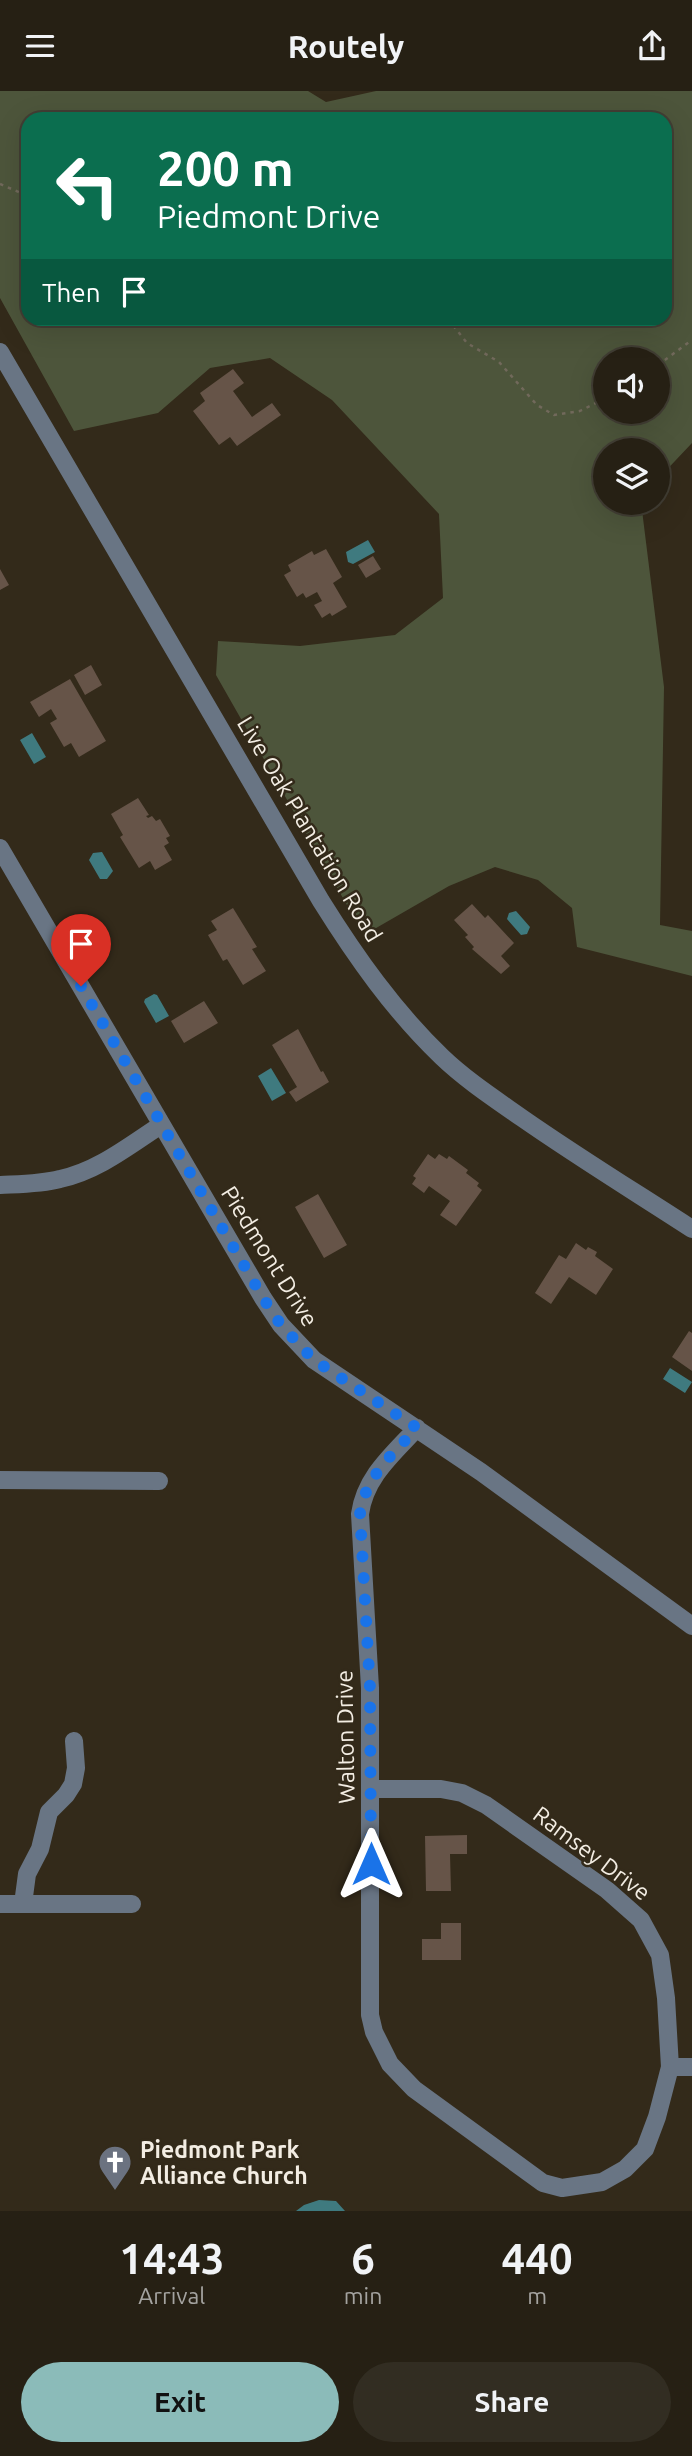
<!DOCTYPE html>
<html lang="en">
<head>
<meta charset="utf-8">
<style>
  :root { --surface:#262014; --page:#322d22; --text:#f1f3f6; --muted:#a4a3a0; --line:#423e34; --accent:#8bbbb9 }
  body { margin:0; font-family:Ubuntu,sans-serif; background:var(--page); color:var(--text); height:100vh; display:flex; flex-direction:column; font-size:26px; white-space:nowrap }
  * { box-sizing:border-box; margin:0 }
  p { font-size:23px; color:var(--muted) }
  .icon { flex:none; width:38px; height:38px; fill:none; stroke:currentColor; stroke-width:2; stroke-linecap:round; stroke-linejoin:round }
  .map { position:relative; height:2120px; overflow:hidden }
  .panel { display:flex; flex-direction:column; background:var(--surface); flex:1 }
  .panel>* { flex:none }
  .guide { position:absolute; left:21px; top:21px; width:651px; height:214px; border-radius:21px; box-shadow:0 7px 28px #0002,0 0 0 2px var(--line); background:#0b6e4f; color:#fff; overflow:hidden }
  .controls { position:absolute; left:593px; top:256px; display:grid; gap:14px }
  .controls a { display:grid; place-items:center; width:77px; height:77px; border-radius:50%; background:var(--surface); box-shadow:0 7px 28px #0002,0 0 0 2px var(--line); font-size:35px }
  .pin { position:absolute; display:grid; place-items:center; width:60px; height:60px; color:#fff; margin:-72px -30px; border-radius:50% 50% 50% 0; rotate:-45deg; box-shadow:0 0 7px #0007 }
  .pin .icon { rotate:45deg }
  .me { position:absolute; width:77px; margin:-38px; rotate:0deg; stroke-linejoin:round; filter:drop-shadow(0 0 5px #0008) }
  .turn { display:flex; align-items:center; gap:24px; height:147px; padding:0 21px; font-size:32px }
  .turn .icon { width:91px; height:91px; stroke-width:2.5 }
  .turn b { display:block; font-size:49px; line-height:60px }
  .then { display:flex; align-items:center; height:66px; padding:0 21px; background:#0003; gap:14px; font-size:26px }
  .eta { display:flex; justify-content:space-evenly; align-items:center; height:119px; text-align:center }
  .eta b { font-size:42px; font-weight:700; line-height:49px }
  .primary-button { display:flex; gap:14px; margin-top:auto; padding:14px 21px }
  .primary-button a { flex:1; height:80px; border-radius:42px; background:var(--accent); color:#111; font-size:28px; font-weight:700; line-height:80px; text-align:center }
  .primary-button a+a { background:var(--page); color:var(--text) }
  header { display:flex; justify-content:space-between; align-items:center; height:91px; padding:0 21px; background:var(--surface); font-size:32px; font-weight:700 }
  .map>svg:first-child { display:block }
  .green { fill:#4d553b; fill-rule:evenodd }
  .water { fill:#3f7a7f }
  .building { fill:#665448 }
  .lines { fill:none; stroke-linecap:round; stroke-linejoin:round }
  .path { stroke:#71695b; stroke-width:2.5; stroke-dasharray:3.5 5; stroke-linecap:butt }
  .minor { stroke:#697584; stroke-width:18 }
  .route { stroke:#1a73e8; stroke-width:12; stroke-dasharray:0 21.6 }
  .labels { text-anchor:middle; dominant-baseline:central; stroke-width:5; stroke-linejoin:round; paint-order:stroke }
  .street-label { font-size:23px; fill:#f3ede3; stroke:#332a1a }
  .poi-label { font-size:23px; font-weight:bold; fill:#f3ede3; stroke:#332a1a; text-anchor:start }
</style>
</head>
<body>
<header><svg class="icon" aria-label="menu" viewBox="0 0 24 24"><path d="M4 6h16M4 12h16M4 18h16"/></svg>Routely<svg class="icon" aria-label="share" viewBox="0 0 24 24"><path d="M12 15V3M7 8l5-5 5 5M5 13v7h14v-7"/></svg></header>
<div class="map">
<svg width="692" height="2120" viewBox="0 0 692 2120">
  <rect width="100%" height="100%" fill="#332a1a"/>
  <!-- green -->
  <path class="green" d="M0,0H308L326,11L376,0H692V352L658,388V359H606V411H641L664,596L660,834L692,840V885L577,856L572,817L538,789L495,776L449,795L364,844L216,584L218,550L300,555L395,544L443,507L439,423L332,309L270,267L210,277L158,322L74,340L0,207ZM28,28H665V228H28ZM606,268H658V320H606Z"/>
  <!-- water -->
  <path class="water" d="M368,449L375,461L353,473L348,471L346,461Z
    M32,642L46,666L34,673L20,649Z
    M102,761L113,780L107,788H100L89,769L93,762Z
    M516,820L530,836L527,843L521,844L507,828L509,822Z
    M154,903L157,904L169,925L156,932L144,911L145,908Z
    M271,977L286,1002L272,1010L258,985Z
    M670,1277L692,1291L685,1302L663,1288Z
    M319,2109L336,2110L345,2120H296L304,2114Z"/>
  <!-- building -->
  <path class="building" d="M233,278L244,292L233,300L252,326L272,312L281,324L237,355L230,346L219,354L193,320L205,310L200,302Z
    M326,458L342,486L333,492L347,516L332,525L330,522L322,527L314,514L322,510L317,501L306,507L303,502L297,506L284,484L291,480L288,474L312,460L314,464Z
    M373,465L381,478L366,487L358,474Z
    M0,478L9,494L0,499Z
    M91,574L102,594L85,604L74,584Z
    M70,588L106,650L79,666L71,652L64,656L50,632L57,628L51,618L39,626L30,611Z
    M138,707L149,724L146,725L148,727L152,725L156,730L160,728L170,745L166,747L169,752L164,755L172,769L155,779L150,770L139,777L120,746L123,744L111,723Z
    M472,813L485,827L488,824L514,852L501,865L510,875L501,883L472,858L474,856L465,846L468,844L454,829Z
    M233,817L257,856L252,858L266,880L243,894L227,868L223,870L208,844L217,839L211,830Z
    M204,910L218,932L184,952L171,930Z
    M298,938L321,981L323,980L329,991L296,1011L289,1001L297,996L272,954Z
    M428,1063L435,1068L439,1063L447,1068L449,1065L468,1079L466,1082L479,1092L477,1095L482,1099L456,1135L440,1124L450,1110L429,1095L424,1102L412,1093L416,1087L413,1085Z
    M318,1103L347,1154L324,1167L295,1116Z
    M576,1152L586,1159L588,1156L597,1161L595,1165L613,1178L596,1204L569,1186L551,1213L535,1202L559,1164L566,1168Z
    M689,1240L692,1242V1280L672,1266Z
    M467,1744V1763H450L451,1800H426L425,1745Z
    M441,1832H461V1869H422V1848H441Z"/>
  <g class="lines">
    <!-- path -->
    <path class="path" d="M0,93L28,105
      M448,228L467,252L499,271L537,314L554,324L580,320L606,307
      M658,274L692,249"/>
    <!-- minor -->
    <path class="minor" d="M0,261L321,810C356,866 394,920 442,966C466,989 495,1008 522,1027C578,1066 635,1101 692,1138
      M0,757L263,1207L281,1234L314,1269L481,1381L692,1535
      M0,1094C20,1093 41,1093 60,1088C98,1080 130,1054 161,1034
      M0,1389L159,1390
      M371,1698H441L462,1702L486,1714L607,1799L641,1829L660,1864L666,1907L670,1976L657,2026L645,2058L625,2078L602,2091L562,2097L543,2092L414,1998L390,1973L374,1941L370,1924V1597L360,1423C365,1386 393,1363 417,1337
      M0,1813H132
      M23,1813L27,1783L40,1758L49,1721L66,1704L73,1693L76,1677L74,1650
      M670,1976H692"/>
  </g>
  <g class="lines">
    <!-- route -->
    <path class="route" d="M81,895L263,1207L281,1234L314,1269L417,1337C393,1363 365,1386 360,1423L370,1597L371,1773"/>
  </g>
  <!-- icons -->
  <defs>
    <symbol id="church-pin" viewBox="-11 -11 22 30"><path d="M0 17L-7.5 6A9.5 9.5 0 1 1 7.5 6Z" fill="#6b7280" stroke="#332a1a"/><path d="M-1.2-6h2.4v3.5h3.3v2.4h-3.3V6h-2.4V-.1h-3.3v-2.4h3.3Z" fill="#fff"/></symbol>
  </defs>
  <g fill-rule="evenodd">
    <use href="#church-pin" x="96" y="2052" width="38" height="52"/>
  </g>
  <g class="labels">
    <!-- street labels -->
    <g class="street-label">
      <text transform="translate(310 738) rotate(59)">Live Oak Plantation Road</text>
      <text transform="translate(270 1165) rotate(58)">Piedmont Drive</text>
      <text transform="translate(345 1646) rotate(-91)">Walton Drive</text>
      <text transform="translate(592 1762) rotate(37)">Ramsey Drive</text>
    </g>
    <!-- poi labels -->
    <g class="poi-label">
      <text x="140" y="2058">Piedmont Park<tspan x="140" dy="26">Alliance Church</tspan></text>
    </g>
  </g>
</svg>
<div class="controls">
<a><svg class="icon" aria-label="sound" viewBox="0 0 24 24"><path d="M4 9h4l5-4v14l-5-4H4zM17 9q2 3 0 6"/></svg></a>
<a><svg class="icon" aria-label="layers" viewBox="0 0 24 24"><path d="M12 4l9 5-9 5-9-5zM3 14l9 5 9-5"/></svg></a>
</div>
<div class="pin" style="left:81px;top:895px;background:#d93025"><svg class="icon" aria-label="arrive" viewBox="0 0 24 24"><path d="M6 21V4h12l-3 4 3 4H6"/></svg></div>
<svg class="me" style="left:371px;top:1773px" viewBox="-20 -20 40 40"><path d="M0-17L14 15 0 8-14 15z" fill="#1a73e8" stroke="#fff" stroke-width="4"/></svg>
<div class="guide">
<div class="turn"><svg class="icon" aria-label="left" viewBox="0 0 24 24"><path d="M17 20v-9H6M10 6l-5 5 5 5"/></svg><div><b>200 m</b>Piedmont Drive</div></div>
<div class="then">Then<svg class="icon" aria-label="arrive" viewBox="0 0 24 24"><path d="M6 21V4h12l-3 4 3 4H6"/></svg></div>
</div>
</div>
<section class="panel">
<div class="eta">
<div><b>14:43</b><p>Arrival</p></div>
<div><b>6</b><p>min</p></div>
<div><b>440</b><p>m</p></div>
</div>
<div class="primary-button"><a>Exit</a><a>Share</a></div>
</section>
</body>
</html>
